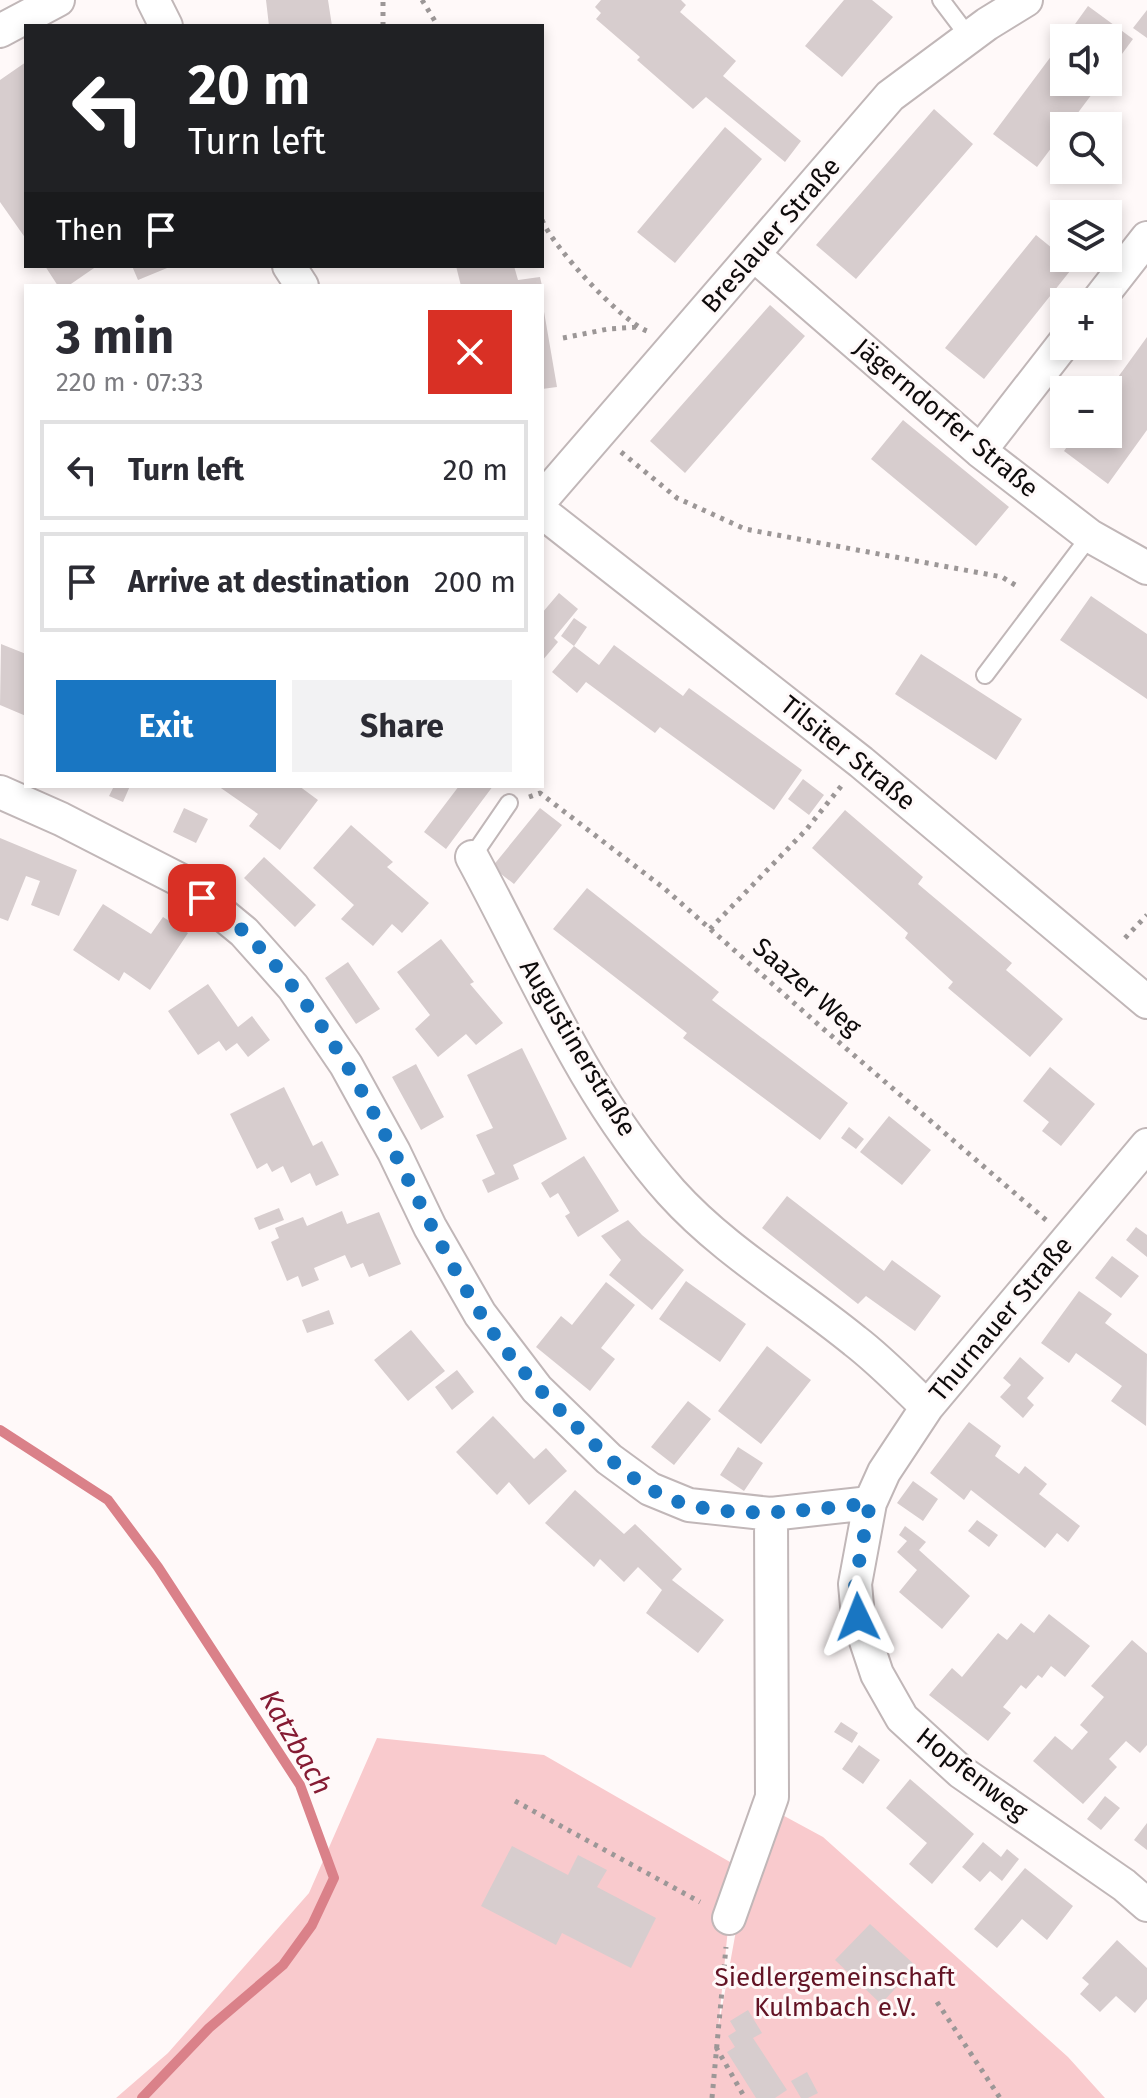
<!DOCTYPE html>
<html lang="en">
<head>
<meta charset="utf-8">
<style>
  :root { --surface:#fff; --page:#f2f2f3; --text:#2b2b33; --muted:#7c7c81; --line:#e1e1e2; --accent:#1976c2 }
  body { margin:0; font-family:"Fira Sans",sans-serif; background:var(--page); color:var(--text); height:100vh; display:flex; flex-direction:column; font-size:30px; white-space:nowrap }
  * { box-sizing:border-box; margin:0 }
  p { font-size:26px; color:var(--muted) }
  .icon { flex:none; width:44px; height:44px; fill:none; stroke:currentColor; stroke-width:2; stroke-linecap:round; stroke-linejoin:round }
  .map { position:relative; flex:1; overflow:hidden }
  .side { position:absolute; left:24px; top:284px; width:520px; height:504px; display:flex; flex-direction:column; background:var(--surface); border-radius:0px; box-shadow:0 4px 12px #0003 }
  .side>* { flex:none }
  .top-card { position:absolute; left:24px; top:24px; width:520px; height:244px; border-radius:0px; box-shadow:0 4px 12px #0003; background:#202124; color:#fff; overflow:hidden }
  .buttons { position:absolute; left:1050px; top:24px; display:grid; gap:16px }
  .buttons a { display:grid; place-items:center; width:72px; height:72px; border-radius:0px; background:var(--surface); box-shadow:0 4px 12px #0003; font-size:40px }
  .pin { position:absolute; display:grid; place-items:center; width:68px; height:68px; color:#fff; margin:-34px; border-radius:16px; box-shadow:0 4px 12px #0006 }
  .me { position:absolute; width:88px; margin:-44px; rotate:358deg; stroke-linejoin:round; filter:drop-shadow(0 0 6px #0008) }
  .turn { display:flex; align-items:center; gap:28px; height:168px; padding:0 32px; font-size:36px }
  .turn .icon { width:104px; height:104px; stroke-width:2.5 }
  .turn b { display:block; font-size:56px; line-height:68px }
  .then { display:flex; align-items:center; height:76px; padding:0 32px; background:#0003; gap:16px; font-size:30px }
  .round { display:grid; place-items:center; flex:none; width:84px; height:84px; border-radius:0px; background:var(--page) }
  .headline { display:flex; align-items:center; justify-content:space-between; height:136px; padding:0 32px }
  h1 { font-size:48px; font-weight:700; line-height:60px }
  .primary-button { display:flex; gap:16px; margin-top:auto; padding:16px 32px }
  .primary-button a { flex:1; height:92px; border-radius:0px; background:var(--accent); color:#fff; font-size:32px; font-weight:700; line-height:92px; text-align:center }
  .primary-button a+a { background:var(--page); color:var(--text) }
  ul { padding:0; list-style:none }
  li { display:flex; align-items:center; gap:24px; height:100px; margin:0 16px 12px; padding:0 16px; border:4px solid var(--line); border-radius:0px }
  li div { flex:1 }
  li b { display:block; font-size:30px }
  li em { font-style:normal }
  .map>svg:first-child { display:block }
  .green { fill:#f9cacd }
  .lines { fill:none; stroke-linecap:round; stroke-linejoin:round }
  .stream { stroke:#da8189; stroke-width:10 }
  .building { fill:#d7cdce }
  .service-casing { stroke:#c1b7b8; stroke-width:20 }
  .minor-casing { stroke:#c1b7b8; stroke-width:36 }
  .path { stroke:#9c9797; stroke-width:5; stroke-dasharray:4 6; stroke-linecap:butt }
  .service { stroke:#fff; stroke-width:16 }
  .minor { stroke:#fff; stroke-width:32 }
  .route { stroke:#1976c2; stroke-width:14; stroke-dasharray:0 25.2 }
  .labels { text-anchor:middle; dominant-baseline:central; stroke-width:6; stroke-linejoin:round; paint-order:stroke }
  .street-label { font-size:26px; fill:#0e0b0b; stroke:#fff9f9 }
  .park-label { font-size:26px; fill:#631324; stroke:#fff9f9 }
  .water-label { font-size:28px; font-style:italic; fill:#851b33; stroke:#fff9f9 }
</style>
</head>
<body>
<div class="map">
<svg width="1147" height="2098" viewBox="0 0 1147 2098">
  <rect width="100%" height="100%" fill="#fff9f9"/>
  <!-- green -->
  <path class="green" d="M377,1738L544,1755L730,1862L729,1918L718,2030L737,1925L775,1811L823,1837L1068,2057L1105,2098H116L168,2053L309,1893Z"/>
  <g class="lines">
    <!-- stream -->
    <path class="stream" d="M0,1430L108,1500L158,1567L300,1785L334,1878L312,1925L283,1965L209,2028L142,2098"/>
  </g>
  <!-- building -->
  <path class="building" d="M266,0H328L332,26H269Z
    M601,0H681L686,5L680,12L736,61L723,76L801,141L785,162L706,97L693,109L637,60L640,57L596,19L601,13L595,7Z
    M844,0H872L893,17L842,77L805,46Z
    M1088,6L1133,39L1108,73V38H1065Z
    M1147,10V38L1133,28Z
    M1064,39V82H1101L1068,126H1064V131L1037,167L993,134Z
    M26,62V239L0,202V80Z
    M934,109L973,144L856,279L816,245Z
    M725,127L762,159L675,263L637,232Z
    M1036,235L1074,266L984,379L945,348Z
    M45,266H97L68,286H58Z
    M132,266H172L138,280Z
    M456,266H514L518,280L540,277L542,286H461Z
    M542,300L557,387L542,389Z
    M770,305L805,336L685,473L650,441Z
    M1147,337V430L1108,484L1064,451L1076,434H1108V391Z
    M903,420L1009,507L976,546L871,459Z
    M559,593L578,609L554,638L558,642L542,661V613Z
    M1091,596L1147,634V699L1060,640Z
    M574,618L587,627L574,646L561,636Z
    M1,644L26,654V716L0,705Z
    M614,645L683,696L689,688L802,770L774,810L660,727L655,733L586,682L577,693L552,672L574,646L599,665Z
    M921,654L1022,719L996,760L895,694Z
    M803,779L824,795L809,815L788,799Z
    M114,786H130L123,802L109,796Z
    M218,786H299L318,800L280,850L249,826L258,814Z
    M459,786H493L446,849L424,832Z
    M184,808L208,819L196,843L173,832Z
    M540,808L562,825L514,884L492,867Z
    M845,810L923,877L918,884L1012,963L1006,970L1063,1019L1030,1057L948,988L953,982L905,938L908,933L812,848Z
    M351,825L393,862L387,867L429,903L402,933L392,924L373,946L341,919L354,905L313,868Z
    M0,838L77,870L59,916L31,905L40,881L26,876L8,921L0,918Z
    M264,857L316,905L295,927L244,878Z
    M587,888L719,992L712,1000L848,1103L820,1140L683,1038L687,1033L553,929Z
    M103,904L151,934L163,917L188,933L150,990L124,972L119,981L73,950Z
    M441,939L474,982L470,984L503,1023L476,1045L466,1034L438,1057L415,1029L430,1015L397,972Z
    M348,962L380,1009L356,1024L325,978Z
    M208,984L238,1027L252,1016L270,1040L248,1057L237,1043L226,1051L219,1041L198,1055L168,1011Z
    M522,1048L567,1139L513,1165L519,1179L488,1193L482,1180L495,1174L476,1135L493,1128L467,1075Z
    M416,1064L444,1117L421,1130L392,1077Z
    M1050,1067L1095,1104L1061,1146L1042,1131L1049,1122L1023,1101Z
    M284,1087L313,1146L322,1141L339,1175L316,1186L310,1173L291,1183L283,1166L272,1172L267,1163L257,1169L230,1114Z
    M889,1116L931,1150L902,1185L860,1152Z
    M849,1127L864,1139L856,1149L841,1138Z
    M584,1156L619,1211L578,1237L565,1216L570,1213L558,1193L550,1198L541,1183Z
    M787,1196L884,1271L892,1260L941,1296L915,1331L866,1296L858,1304L762,1228Z
    M279,1208L284,1220L259,1230L254,1218Z
    M342,1211L347,1224L379,1212L401,1264L369,1277L363,1263L351,1268L345,1255L314,1268L319,1280L302,1287L298,1276L287,1281L271,1242L279,1238L275,1228L303,1217L307,1226Z
    M628,1220L642,1235L684,1270L652,1310L609,1275L621,1260L601,1236Z
    M1136,1227L1147,1235V1257L1126,1240Z
    M1112,1256L1139,1276L1121,1298L1095,1278Z
    M686,1281L746,1324L720,1362L659,1319Z
    M606,1282L635,1305L601,1348L615,1359L590,1391L536,1347L561,1316L572,1325Z
    M1079,1291L1112,1314L1105,1323L1147,1354L1146,1426L1111,1401L1122,1386L1076,1353L1069,1363L1041,1343Z
    M329,1310L334,1324L307,1333L302,1320Z
    M411,1330L445,1371L408,1401L374,1360Z
    M767,1346L811,1380L761,1444L718,1411Z
    M1020,1357L1044,1378L1027,1398L1034,1405L1023,1418L1000,1397L1011,1385L1003,1378Z
    M457,1370L474,1392L452,1410L435,1387Z
    M688,1401L711,1419L674,1465L651,1447Z
    M493,1416L534,1459L546,1448L567,1471L529,1505L509,1482L497,1495L456,1452Z
    M969,1422L1001,1446L995,1456L1019,1474L1025,1466L1047,1484L1039,1494L1080,1526L1068,1542L1057,1533L1045,1548L971,1490L964,1500L930,1473Z
    M738,1447L763,1463L744,1491L720,1475Z
    M913,1481L938,1499L923,1521L897,1503Z
    M575,1490L624,1534L635,1524L682,1569L672,1580L724,1620L698,1653L646,1613L662,1590L638,1567L624,1582L600,1559L594,1567L545,1523Z
    M977,1520L998,1535L989,1547L968,1531Z
    M905,1526L926,1542L919,1550L970,1596L942,1629L899,1592L917,1570L897,1552L907,1541L899,1535Z
    M1049,1614L1090,1646L1065,1677L1051,1666L1042,1678L1038,1675L1026,1689L1021,1685L1003,1707L1011,1713L988,1741L929,1695L952,1668L962,1677L998,1633L1007,1640L1021,1623L1034,1633Z
    M1132,1640L1147,1653V1745L1140,1753L1126,1741L1109,1759L1117,1767L1083,1804L1033,1761L1055,1736L1072,1750L1088,1732L1080,1725L1104,1697L1091,1686Z
    M841,1722L858,1733L852,1743L834,1732Z
    M859,1745L880,1760L863,1784L842,1769Z
    M910,1779L974,1834L932,1884L909,1864L927,1843L886,1808Z
    M1105,1796L1120,1808L1101,1830L1087,1819Z
    M1147,1823V1850L1134,1840Z
    M983,1842L1001,1857L1007,1849L1019,1859L1002,1881L990,1871L980,1882L962,1867Z
    M512,1846L568,1875L578,1855L607,1870L597,1887L656,1918L631,1968L562,1933L556,1945L481,1906Z
    M1025,1868L1073,1906L1047,1940L1022,1919L997,1948L974,1929Z
    M870,1924L916,1966L881,2004L835,1960Z
    M1117,1940L1147,1968V1999L1135,2013L1116,1996L1100,2012L1080,1994L1089,1984L1082,1978Z
    M748,2010L762,2033L753,2038L787,2090L775,2098H756L727,2052L735,2047L728,2036L736,2031L730,2021Z
    M807,2072L818,2093L808,2098H801L791,2081Z"/>
  <g class="lines">
    <defs>
      <path id="service" d="M941,0L969,37
        M985,675L1090,536
        M472,857L509,803"/>
      <path id="minor" d="M153,0L166,26
        M0,31L58,0
        M754,255L980,451L1090,536L1147,568
        M289,266L302,286
        M1097,302L1147,238
        M980,451L1064,343
        M542,499L890,96L987,24L1026,0
        M542,512L861,762L1147,1002
        M0,792L61,819L182,881L244,932L293,987L346,1065L394,1152L430,1227L480,1314L537,1389L609,1459L650,1489L689,1505L771,1514L870,1503
        M472,857C534,971 584,1094 671,1192C724,1251 794,1291 855,1341C881,1361 904,1385 927,1407
        M1147,1145L927,1407L884,1472L870,1503L855,1584L858,1617L877,1674L902,1718L961,1772L1124,1885L1147,1905
        M729,1918L772,1797L771,1514"/>
    </defs>
    <!-- service casing -->
    <use href="#service" class="service-casing"/>
    <!-- minor casing -->
    <use href="#minor" class="minor-casing"/>
    <!-- path -->
    <path class="path" d="M422,0L438,26
      M383,26V0
      M542,220C553,247 620,320 647,331
      M563,338L608,329L638,327
      M621,452L677,498L745,529L1002,577L1020,588
      M529,797L540,793L665,889L820,1026L1046,1220
      M710,929L806,830L842,785
      M1125,938L1147,915
      M515,1801L700,1902
      M937,2002L1000,2098
      M716,2047L745,2098
      M712,2098L726,1947"/>
    <!-- service -->
    <use href="#service" class="service"/>
    <!-- minor -->
    <use href="#minor" class="minor"/>
  </g>
  <g class="lines">
    <!-- route -->
    <path class="route" d="M202,898C216,909 232,920 244,932C284,971 319,1019 347,1066C395,1146 430,1232 479,1311C507,1358 546,1397 585,1435C614,1464 648,1495 689,1505C747,1519 811,1510 870,1503L855,1584L858,1617"/>
  </g>
  <g class="labels">
    <!-- street labels -->
    <g class="street-label">
      <text transform="translate(771 235) rotate(-49)">Breslauer Straße</text>
      <text transform="translate(946 418) rotate(40)">Jägerndorfer Straße</text>
      <text transform="translate(848 753) rotate(39)">Tilsiter Straße</text>
      <text transform="translate(807 987) rotate(41)">Saazer Weg</text>
      <text transform="translate(578 1048) rotate(59)">Augustinerstraße</text>
      <text transform="translate(1001 1319) rotate(-50)">Thurnauer Straße</text>
      <text transform="translate(972 1774) rotate(38)">Hopfenweg</text>
    </g>
    <!-- park labels -->
    <g class="park-label">
      <text x="835" y="1977">Siedlergemeinschaft<tspan x="835" dy="30">Kulmbach e.V.</tspan></text>
    </g>
    <!-- water labels -->
    <g class="water-label">
      <text transform="translate(296 1742) rotate(60)">Katzbach</text>
    </g>
  </g>
</svg>
<div class="buttons">
<a><svg class="icon" aria-label="sound" viewBox="0 0 24 24"><path d="M4 9h4l5-4v14l-5-4H4zM17 9q2 3 0 6"/></svg></a>
<a><svg class="icon" aria-label="search" viewBox="0 0 24 24"><circle cx="10" cy="10" r="6"/><path d="M15 15l6 6"/></svg></a>
<a><svg class="icon" aria-label="layers" viewBox="0 0 24 24"><path d="M12 4l9 5-9 5-9-5zM3 14l9 5 9-5"/></svg></a>
<a>+</a>
<a>−</a>
</div>
<div class="pin" style="left:202px;top:898px;background:#d93025"><svg class="icon" aria-label="arrive" viewBox="0 0 24 24"><path d="M6 21V4h12l-3 4 3 4H6"/></svg></div>
<svg class="me" style="left:858px;top:1617px" viewBox="-20 -20 40 40"><path d="M0-17L14 15 0 8-14 15z" fill="#1976c2" stroke="#fff" stroke-width="4"/></svg>
<div class="top-card">
<div class="turn"><svg class="icon" aria-label="left" viewBox="0 0 24 24"><path d="M17 20v-9H6M10 6l-5 5 5 5"/></svg><div><b>20 m</b>Turn left</div></div>
<div class="then">Then<svg class="icon" aria-label="arrive" viewBox="0 0 24 24"><path d="M6 21V4h12l-3 4 3 4H6"/></svg></div>
</div>
<section class="side">
<div class="headline"><div><h1>3 min</h1><p>220 m · 07:33</p></div><a class="round" style="background:#d93025;color:#fff"><svg class="icon" aria-label="close" viewBox="0 0 24 24"><path d="M6 6l12 12M18 6L6 18"/></svg></a></div>
<ul>
<li><svg class="icon" aria-label="left" viewBox="0 0 24 24"><path d="M17 20v-9H6M10 6l-5 5 5 5"/></svg><div><b>Turn left</b></div><em>20 m</em></li>
<li><svg class="icon" aria-label="arrive" viewBox="0 0 24 24"><path d="M6 21V4h12l-3 4 3 4H6"/></svg><div><b>Arrive at destination</b></div><em>200 m</em></li>
</ul>
<div class="primary-button"><a>Exit</a><a>Share</a></div>
</section>
</div>
</body>
</html>
